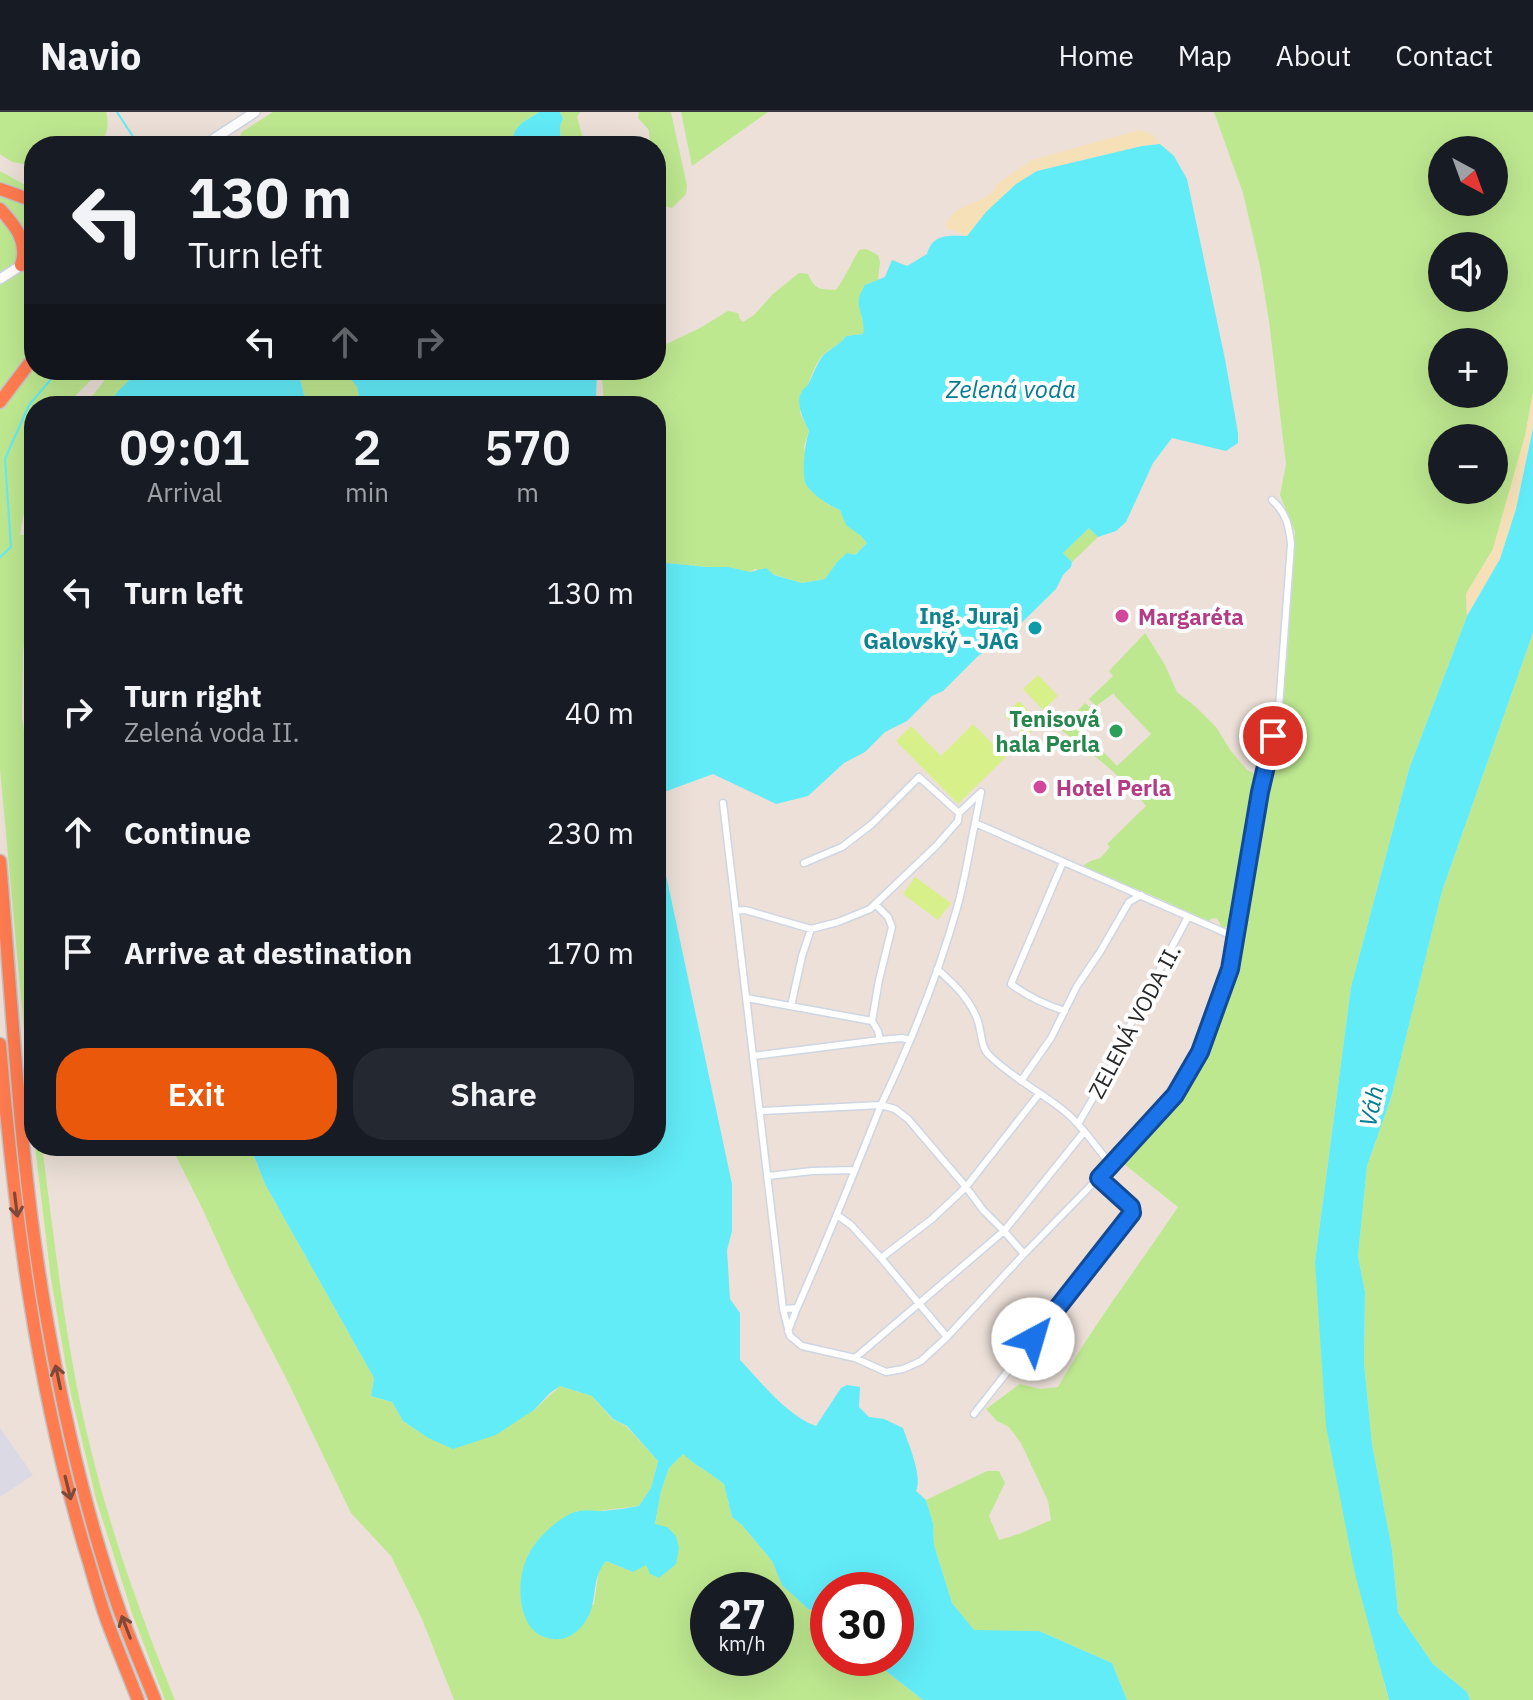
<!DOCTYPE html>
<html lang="en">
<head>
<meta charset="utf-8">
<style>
  :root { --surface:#171b24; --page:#242831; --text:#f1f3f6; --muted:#9ea1a6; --line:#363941; --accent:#ea580c }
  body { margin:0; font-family:"IBM Plex Sans",sans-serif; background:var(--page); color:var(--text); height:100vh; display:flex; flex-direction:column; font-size:30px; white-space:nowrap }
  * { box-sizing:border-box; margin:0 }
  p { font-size:26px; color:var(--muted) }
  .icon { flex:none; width:44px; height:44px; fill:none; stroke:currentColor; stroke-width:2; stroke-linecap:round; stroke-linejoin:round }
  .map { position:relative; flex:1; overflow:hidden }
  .panel { position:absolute; left:24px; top:284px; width:642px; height:760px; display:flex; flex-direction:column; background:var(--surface); border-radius:32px; box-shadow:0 8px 32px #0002 }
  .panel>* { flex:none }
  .guide { position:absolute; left:24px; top:24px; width:642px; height:244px; border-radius:32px; box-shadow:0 8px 32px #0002; background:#171b24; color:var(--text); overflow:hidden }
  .needle { width:52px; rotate:139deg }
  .buttons { position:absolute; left:1428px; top:24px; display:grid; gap:16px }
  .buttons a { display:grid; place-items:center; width:80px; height:80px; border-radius:50%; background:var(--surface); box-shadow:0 8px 32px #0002; font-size:40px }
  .speed { position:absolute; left:690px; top:1460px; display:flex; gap:16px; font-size:40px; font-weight:700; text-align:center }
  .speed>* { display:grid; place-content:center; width:104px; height:104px; border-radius:50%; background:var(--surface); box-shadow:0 8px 32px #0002; line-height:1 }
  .speed small { font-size:20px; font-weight:400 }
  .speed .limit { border:12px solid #d22; background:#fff; color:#111 }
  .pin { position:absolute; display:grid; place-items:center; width:68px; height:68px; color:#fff; margin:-34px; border:4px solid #fff; border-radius:50%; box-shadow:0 2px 8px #0007 }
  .me { position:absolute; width:88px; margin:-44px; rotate:39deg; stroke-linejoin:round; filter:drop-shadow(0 0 6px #0008) }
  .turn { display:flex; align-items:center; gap:28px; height:168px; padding:0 32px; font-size:36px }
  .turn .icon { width:104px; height:104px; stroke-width:2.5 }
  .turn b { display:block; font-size:56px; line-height:68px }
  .lanes { display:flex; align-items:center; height:76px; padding:0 32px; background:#0003; justify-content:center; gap:40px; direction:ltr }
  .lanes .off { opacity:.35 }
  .eta { display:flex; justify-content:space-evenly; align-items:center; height:136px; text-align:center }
  .eta b { font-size:48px; font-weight:600; line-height:56px }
  .action { display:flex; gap:16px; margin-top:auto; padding:16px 32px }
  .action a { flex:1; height:92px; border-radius:32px; background:var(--accent); color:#fff; font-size:32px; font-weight:600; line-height:92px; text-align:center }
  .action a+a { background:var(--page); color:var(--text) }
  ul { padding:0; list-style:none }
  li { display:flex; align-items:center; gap:24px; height:120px; padding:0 32px }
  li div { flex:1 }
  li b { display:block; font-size:30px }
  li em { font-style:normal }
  header { display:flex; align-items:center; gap:48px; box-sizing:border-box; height:112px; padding:0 40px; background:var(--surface); border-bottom:2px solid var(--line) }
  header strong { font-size:38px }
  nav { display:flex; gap:44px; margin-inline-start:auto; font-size:28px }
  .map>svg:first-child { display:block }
  .industrial { fill:#dbdae4 }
  .green { fill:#bee890; fill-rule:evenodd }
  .sand { fill:#f5e0b8 }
  .pitch { fill:#d8f08a }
  .water { fill:#62ecf8 }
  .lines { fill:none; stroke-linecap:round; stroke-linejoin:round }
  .stream { stroke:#62ecf8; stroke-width:2 }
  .minor-casing { stroke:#ced6e3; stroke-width:9 }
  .secondary-casing { stroke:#ced6e3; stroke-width:12 }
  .motorway-casing { stroke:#c3c3c3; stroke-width:15 }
  .minor { stroke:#fff; stroke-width:6 }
  .secondary { stroke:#fff; stroke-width:9 }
  .motorway { stroke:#ff7b50; stroke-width:12 }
  .oneway { stroke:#7e4938 }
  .route-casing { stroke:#114b97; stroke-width:20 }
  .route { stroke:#1a73e8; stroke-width:14 }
  .hotel-dot { fill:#d1479c; stroke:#fff; stroke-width:3 }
  .culture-dot { fill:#0f9aa8; stroke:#fff; stroke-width:3 }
  .leisure-dot { fill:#2e9e5b; stroke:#fff; stroke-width:3 }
  .labels { text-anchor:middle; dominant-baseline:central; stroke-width:8; stroke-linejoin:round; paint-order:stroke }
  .culture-label { font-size:22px; font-weight:bold; fill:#0d838f; stroke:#fff; text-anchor:end }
  .hotel-label { font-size:22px; font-weight:bold; fill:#b23c85; stroke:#fff; text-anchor:start }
  .leisure-label { font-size:22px; font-weight:bold; fill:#27864d; stroke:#fff; text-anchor:end }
  .street-label { font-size:22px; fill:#282828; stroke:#fff }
  .water-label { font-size:24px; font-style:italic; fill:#047d94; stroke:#fff }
</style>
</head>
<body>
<header>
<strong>Navio</strong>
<nav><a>Home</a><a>Map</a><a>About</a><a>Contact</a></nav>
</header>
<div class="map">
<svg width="1533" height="1588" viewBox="0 0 1533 1588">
  <rect width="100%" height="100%" fill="#ece0d8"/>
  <!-- industrial -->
  <path class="industrial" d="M0,1316L33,1363L0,1385Z"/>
  <!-- green -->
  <path class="green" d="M0,0H106C110,13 107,29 94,34H34V54L12,50L0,42Z
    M273,0H539C523,11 513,12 512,34H407L399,25L374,34H235L242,20Z
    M560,0H580L577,5L585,34H561L560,14L563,7Z
    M639,0H671L687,74L686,82L672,96L658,92L656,83V34H650L649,18L638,6Z
    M681,0H768L692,54Z
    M1214,0H1533V281L1525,324L1493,437L1466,482L1467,504L1409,657L1351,875L1315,1150L1385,1575L1389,1588H1127L1112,1551L1039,1519H974L952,1491L934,1433L933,1411L926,1388L987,1359H999L1005,1371L989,1404L999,1428L1019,1422L1051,1408L1048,1389L1021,1331L1009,1315L997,1309L986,1297L1020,1272L1040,1277L1058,1275C1093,1213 1138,1155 1178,1095L1114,1044L1144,1013L1188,956L1213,895L1232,827L1239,842L1252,757L1277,620L1287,549L1295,420L1280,383L1286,352L1269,209L1260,154L1243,81ZM1442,38H1494V90H1442ZM1442,134H1494V186H1442ZM1442,230H1494V282H1442ZM1442,326H1494V378H1442Z
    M0,59L34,78V258H101L77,282L68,294H34V364L26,389L20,423H33L34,419V463L23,539L22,605L34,692V795L26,783L24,785L34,929V1028L0,656Z
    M866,137L878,143L880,150L878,168L865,173L861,204L865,214L863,222L846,224C839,234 829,236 821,245C810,261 805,282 800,301L809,319L804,334L810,378L829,393L840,398C848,418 855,416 867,431L855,443L837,450L825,467L802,471L755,457L750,460L728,456L707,455L656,450V294H604L602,265L615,258H656V237L700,216L728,199L738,201L740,207L743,210L754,203L773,182L799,161L808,162C815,178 819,177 836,178C845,165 851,152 859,138Z
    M113,258H140L118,279L107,294H84Z
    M290,258H344L357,275L361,294H307L300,267Z
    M1089,416L1098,425L1072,450L1063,441Z
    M1145,521L1165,553L1177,580L1196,595L1216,615L1231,639L1247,658L1261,665C1248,713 1248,766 1232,813L1224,816L1220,814V811L1216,806L1211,807L1208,810L1158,786L1095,760L1083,754C1092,747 1093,749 1100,746C1104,743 1107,738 1110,735L1107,732L1146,694C1121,663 1091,641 1060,617L1085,591L1092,597L1082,611L1081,617L1117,654L1151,622L1115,584L1114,581L1096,594L1089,587L1113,564L1109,559Z
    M1533,521V1588H1470L1467,1580L1433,1552L1398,1501L1392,1438L1372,1332L1364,1251L1365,1180L1358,1144L1367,1054L1391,986L1442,779Z
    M35,1034H42C55,1133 66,1237 90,1334C111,1421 141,1505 175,1588H165L132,1501L96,1387L70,1278L51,1167Z
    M171,1034H264L252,1040L265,1072L374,1266L371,1284L392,1290L403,1309L428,1326L534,1298L560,1274L592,1284L612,1307L626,1314L658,1349L651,1376L639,1394L598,1399H576L520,1480L594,1493L599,1456L606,1449L633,1460L655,1413L661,1379L669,1356L683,1341C695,1353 710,1361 724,1372L732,1405L742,1413L772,1449L782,1473L808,1497L828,1501V1546H869L923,1588H454L422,1507L391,1444L351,1401L285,1264L233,1164L203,1098ZM708,1478H776V1546H708Z"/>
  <!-- sand -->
  <path class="sand" d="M1139,18L1152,22L1160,32L1142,34L1037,59L1016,72L986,100L967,124L945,115C946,112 950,105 952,103C964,89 990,91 997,72L1032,48Z
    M1533,281V316L1516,398L1500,447L1467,504L1466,482L1493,437L1525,324Z"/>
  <!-- pitch -->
  <path class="pitch" d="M1038,563L1058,584L1043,598L1023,577Z
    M1019,589L1041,611L1026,625L1004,603Z
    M973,612L1006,645L958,692L896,629L911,614L941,644Z
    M915,765L951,791L938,808L903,782Z"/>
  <!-- water -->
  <path class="water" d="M539,0H560L563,7L560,14L561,34H512C513,12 523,11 539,0Z
    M1160,32L1174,44L1187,67L1225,247L1238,321V331L1226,339L1172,326L1153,351L1126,410L1116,419L1098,425L1089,416L1063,441L1072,450L1071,455L1063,463L1056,477L1009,523L978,544L943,579L932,584L907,609L885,620L865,640L844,651L808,684L776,692L713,662L656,683V450L707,455H728L750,460L766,456L774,463L802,471L825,467L837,450L847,441L855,443L867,431L861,424L846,413L840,398C830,394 809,381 805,370C802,357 805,332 809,319C802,304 792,285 807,274C812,266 815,256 820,248C826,237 839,235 846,224L863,222C866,209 857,199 859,186C860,181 863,177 865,173L885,165L892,148L907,154L927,142C933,121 949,124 967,124L986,100L1016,72L1037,59L1142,34Z
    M140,258H290L300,267L307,294H107L118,279Z
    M344,258H597L596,285L604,294H361L357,275Z
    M1533,316V521L1442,779L1391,986L1367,1054L1358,1144L1365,1180L1364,1251L1372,1332L1392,1438L1398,1501L1433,1552L1467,1580L1470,1588H1389L1355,1462L1326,1314L1315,1150L1351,875L1409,657L1467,504L1500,447L1516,397Z
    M656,716L732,1072V1119L727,1138L730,1187L740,1201V1248C761,1270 787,1304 816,1314L841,1276L847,1273L860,1275L859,1295L869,1305L884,1307L903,1316C908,1331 923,1364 916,1379L926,1388L933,1411L934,1433L952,1491L974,1518L1039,1519L1112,1551L1127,1588H923L869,1546H896V1478H828V1501L808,1497L782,1473L772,1449L742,1413L732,1405L724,1372C710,1361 695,1353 683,1342L669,1356L661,1379L655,1412L667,1415L676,1424L679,1436L676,1452L659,1466L650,1462L646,1453L633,1460L606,1449C587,1470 603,1497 576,1520C569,1525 563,1528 554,1527C518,1525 515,1474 526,1448C533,1429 555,1409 572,1401C581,1397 593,1399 603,1399C615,1398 627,1396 639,1394L651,1376L658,1349L627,1314L613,1307L592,1284L560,1274L550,1281L534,1298L496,1323L453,1337L428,1326L403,1309L392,1290L371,1284L374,1266L265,1072L252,1039L264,1034H656Z"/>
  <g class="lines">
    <!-- stream -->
    <path class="stream" d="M117,0L139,34
      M0,445L11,435L5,347L29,293L59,258"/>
    <defs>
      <path id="minor" d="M981,680L975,711L1235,825
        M723,691L783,1197L790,1224L802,1234L855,1246L886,1260L903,1257L921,1249L947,1225L1024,1142L1111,1053L1175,983L1200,940L1230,857L1260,680L1279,595L1291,432C1289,414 1286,400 1272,388
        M1063,750L1011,872C1027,884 1046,893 1065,899
        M804,751L842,735L872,712L919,665L959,701
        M736,799L745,798L811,817L838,810L870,797L936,734L958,709L959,701L979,682
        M937,857C953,871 967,884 976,904C982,917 980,935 989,943C1011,965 1039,979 1063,998C1082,1013 1096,1035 1111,1053
        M746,886L872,909L878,919L880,928
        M791,894L802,844L811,817
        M872,909L879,868L892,815L888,805L876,793
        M753,944L880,928L902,926L910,928
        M1021,969L1051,926L1077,874L1100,840L1129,790L1141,783
        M1039,982L966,1075L983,1098L1004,1119L1084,1020
        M760,999L881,993C911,930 938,863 957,796C965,768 969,739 975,711
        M1078,1012L1111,955L1129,915L1188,805
        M768,1064L812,1059L855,1058
        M881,1146L947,1225
        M783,1197L797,1196C827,1129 854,1061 881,993L895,997L908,1007L966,1075L932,1107L881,1146L851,1113L837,1103
        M788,1219L797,1196
        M855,1246L1004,1119L1024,1142
        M974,1302L1132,1101L1131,1095L1099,1066"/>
      <path id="secondary" d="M203,34L255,0
        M0,167L34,145"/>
      <path id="motorway" d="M0,77L34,89
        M0,97C15,113 29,130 21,153
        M0,290L34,245
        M0,749C13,904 20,1061 48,1214C65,1309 87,1406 119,1497C130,1528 143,1558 155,1588
        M0,932C14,1101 36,1270 84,1434C92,1459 98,1484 107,1509C117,1536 128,1562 138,1588"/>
    </defs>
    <!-- minor casing -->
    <use href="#minor" class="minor-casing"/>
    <!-- secondary casing -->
    <use href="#secondary" class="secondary-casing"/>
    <!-- motorway casing -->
    <use href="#motorway" class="motorway-casing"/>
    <!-- minor -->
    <use href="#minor" class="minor"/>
    <!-- secondary -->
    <use href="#secondary" class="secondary"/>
    <!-- motorway -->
    <use href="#motorway" class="motorway"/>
  </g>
  <!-- one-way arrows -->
  <defs><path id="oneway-shaft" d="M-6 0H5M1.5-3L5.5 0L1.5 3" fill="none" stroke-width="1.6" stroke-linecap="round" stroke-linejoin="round" transform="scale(2)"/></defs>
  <g class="oneway">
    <use href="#oneway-shaft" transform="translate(16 1093) rotate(83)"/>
    <use href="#oneway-shaft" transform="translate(58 1265) rotate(-102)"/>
    <use href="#oneway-shaft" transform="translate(68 1376) rotate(76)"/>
    <use href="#oneway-shaft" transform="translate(126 1515) rotate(-111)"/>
  </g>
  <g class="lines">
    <defs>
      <path id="route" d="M1033,1227L1132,1101L1131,1095L1099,1066L1175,983L1200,940L1230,857L1260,680L1273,624"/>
    </defs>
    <!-- route casing -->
    <use href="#route" class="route-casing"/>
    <!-- route -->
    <use href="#route" class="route"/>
  </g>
  <!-- markers -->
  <g class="hotel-dot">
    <circle cx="1122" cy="504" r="8"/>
    <circle cx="1040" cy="675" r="8"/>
  </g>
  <circle class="culture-dot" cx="1035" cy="516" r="8"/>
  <circle class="leisure-dot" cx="1116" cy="619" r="8"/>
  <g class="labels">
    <!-- culture labels -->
    <g class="culture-label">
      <text x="1019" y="503">Ing. Juraj<tspan x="1019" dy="25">Galovský - JAG</tspan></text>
    </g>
    <!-- hotel labels -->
    <g class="hotel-label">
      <text x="1138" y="504">Margaréta</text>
      <text x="1056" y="675">Hotel Perla</text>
    </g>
    <!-- leisure labels -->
    <g class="leisure-label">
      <text x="1100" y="606">Tenisová<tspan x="1100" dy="25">hala Perla</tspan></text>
    </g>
    <!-- street labels -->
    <g class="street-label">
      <text transform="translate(1134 909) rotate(-62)">ZELENÁ VODA II.</text>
    </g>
    <!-- water labels -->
    <g class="water-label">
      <text x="1011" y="277">Zelená voda</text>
      <text transform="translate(1371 994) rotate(-78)">Váh</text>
    </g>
  </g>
</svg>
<div class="buttons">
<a><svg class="needle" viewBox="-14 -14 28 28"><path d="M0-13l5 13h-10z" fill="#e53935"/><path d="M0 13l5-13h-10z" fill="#9ea1a6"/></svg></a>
<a><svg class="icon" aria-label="sound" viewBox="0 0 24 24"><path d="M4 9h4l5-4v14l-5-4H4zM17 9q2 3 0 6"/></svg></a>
<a>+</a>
<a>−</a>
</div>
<div class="speed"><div>27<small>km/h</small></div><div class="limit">30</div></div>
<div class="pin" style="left:1273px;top:624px;background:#d93025"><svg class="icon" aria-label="arrive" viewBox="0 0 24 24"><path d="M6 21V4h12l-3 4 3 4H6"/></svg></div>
<svg class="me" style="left:1033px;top:1227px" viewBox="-20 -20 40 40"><circle r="19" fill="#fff"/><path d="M0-13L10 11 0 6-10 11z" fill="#1a73e8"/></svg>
<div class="guide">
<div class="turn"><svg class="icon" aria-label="left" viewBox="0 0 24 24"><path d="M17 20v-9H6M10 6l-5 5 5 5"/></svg><div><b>130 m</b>Turn left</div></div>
<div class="lanes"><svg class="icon" aria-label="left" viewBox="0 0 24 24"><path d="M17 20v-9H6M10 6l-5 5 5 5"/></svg><svg class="icon off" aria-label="ahead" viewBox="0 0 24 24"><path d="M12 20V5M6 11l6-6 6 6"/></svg><svg class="icon off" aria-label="right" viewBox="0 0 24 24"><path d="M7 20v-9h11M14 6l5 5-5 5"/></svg></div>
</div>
<section class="panel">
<div class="eta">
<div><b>09:01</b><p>Arrival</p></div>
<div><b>2</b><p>min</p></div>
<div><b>570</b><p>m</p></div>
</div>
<ul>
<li><svg class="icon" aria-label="left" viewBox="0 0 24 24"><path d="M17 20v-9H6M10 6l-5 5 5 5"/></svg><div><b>Turn left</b></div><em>130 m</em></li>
<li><svg class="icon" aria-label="right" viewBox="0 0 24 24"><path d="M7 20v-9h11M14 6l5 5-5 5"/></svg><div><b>Turn right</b><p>Zelená voda II.</p></div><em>40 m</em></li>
<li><svg class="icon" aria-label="ahead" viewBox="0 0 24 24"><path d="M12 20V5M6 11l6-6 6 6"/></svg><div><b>Continue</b></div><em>230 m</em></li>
<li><svg class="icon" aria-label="arrive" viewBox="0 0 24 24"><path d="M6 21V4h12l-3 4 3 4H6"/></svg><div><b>Arrive at destination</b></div><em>170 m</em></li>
</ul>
<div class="action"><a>Exit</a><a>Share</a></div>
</section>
</div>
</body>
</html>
